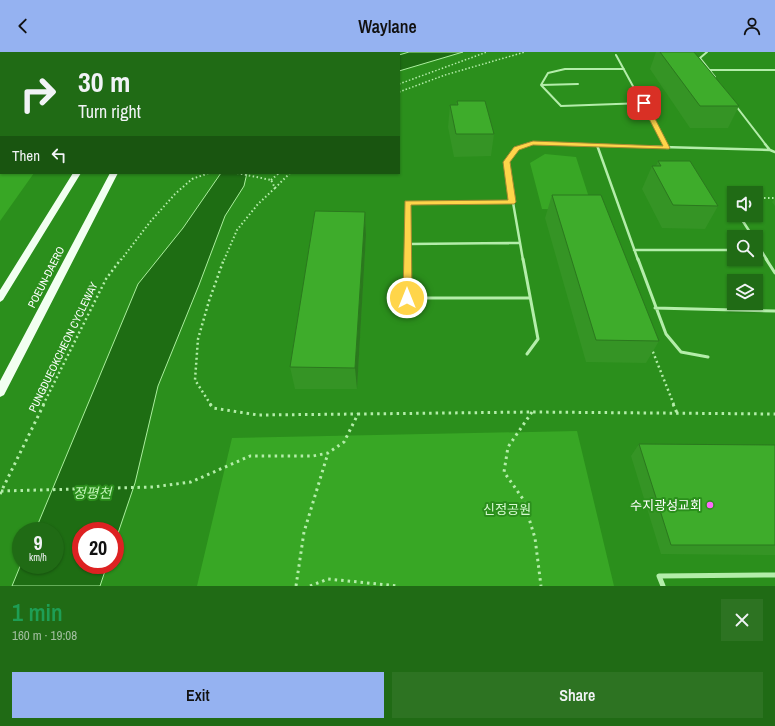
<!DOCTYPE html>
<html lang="en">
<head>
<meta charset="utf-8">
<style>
  :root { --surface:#206b15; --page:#2d7322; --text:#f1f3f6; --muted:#a2bfa0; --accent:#95b2f1 }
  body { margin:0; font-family:"Archivo Narrow","Noto Sans KR",sans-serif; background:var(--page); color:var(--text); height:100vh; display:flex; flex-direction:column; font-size:15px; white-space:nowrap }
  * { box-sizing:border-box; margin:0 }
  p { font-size:13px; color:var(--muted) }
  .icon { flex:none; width:22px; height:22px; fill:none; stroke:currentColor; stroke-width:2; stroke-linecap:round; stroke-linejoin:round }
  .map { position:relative; height:534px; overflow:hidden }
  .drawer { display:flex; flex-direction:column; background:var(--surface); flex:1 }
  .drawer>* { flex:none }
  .hud { position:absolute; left:0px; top:0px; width:400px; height:122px; box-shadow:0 1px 3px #0004; background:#206b15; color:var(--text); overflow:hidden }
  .fabs { position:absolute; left:727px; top:134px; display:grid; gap:8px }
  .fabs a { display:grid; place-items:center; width:36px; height:36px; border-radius:0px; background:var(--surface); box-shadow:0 1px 3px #0004; font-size:20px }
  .speed { position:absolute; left:12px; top:470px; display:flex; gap:8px; font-size:20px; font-weight:700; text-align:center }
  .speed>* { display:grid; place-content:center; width:52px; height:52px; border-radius:50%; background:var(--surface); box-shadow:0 1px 3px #0004; line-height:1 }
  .speed small { font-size:10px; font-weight:400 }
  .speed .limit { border:6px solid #d22; background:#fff; color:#111 }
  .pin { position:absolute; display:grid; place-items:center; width:34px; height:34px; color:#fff; margin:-17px; border-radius:8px; box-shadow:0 2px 6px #0006 }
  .me { position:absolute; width:44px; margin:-22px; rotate:0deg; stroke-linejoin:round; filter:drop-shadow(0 0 3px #0008) }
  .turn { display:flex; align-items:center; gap:14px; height:84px; padding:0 12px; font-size:18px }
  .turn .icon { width:52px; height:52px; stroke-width:2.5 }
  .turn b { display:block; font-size:28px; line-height:34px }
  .then { display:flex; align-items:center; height:38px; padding:0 12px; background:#0003; gap:8px; font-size:15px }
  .round { display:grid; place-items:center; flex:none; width:42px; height:42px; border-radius:0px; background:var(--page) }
  .head { display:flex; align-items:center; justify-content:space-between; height:68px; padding:0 12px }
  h1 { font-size:24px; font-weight:600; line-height:30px; color:#1e9e55 }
  .primary-button { display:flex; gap:8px; margin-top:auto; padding:8px 12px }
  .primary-button a { flex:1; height:46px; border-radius:0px; background:var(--accent); color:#111; font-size:16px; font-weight:600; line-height:46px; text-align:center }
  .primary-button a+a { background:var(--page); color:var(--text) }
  header { display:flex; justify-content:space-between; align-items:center; height:52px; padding:0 12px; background:var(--accent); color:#111; font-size:18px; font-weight:600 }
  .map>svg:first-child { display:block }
  .green { fill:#38a725 }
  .water { fill:#1e6d13; stroke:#abef9e }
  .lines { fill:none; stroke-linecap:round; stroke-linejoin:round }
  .path-far3 { stroke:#b4edaa; stroke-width:1.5; stroke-dasharray:1.5 2; stroke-linecap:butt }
  .path-far2 { stroke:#b4edaa; stroke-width:2; stroke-dasharray:1.5 2.5; stroke-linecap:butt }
  .path-far1 { stroke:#b4edaa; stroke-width:2.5; stroke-dasharray:2 3; stroke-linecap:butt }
  .path { stroke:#b4edaa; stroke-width:3; stroke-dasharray:2.5 4; stroke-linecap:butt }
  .lane-far2 { stroke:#b4edaa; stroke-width:2 }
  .lane-far1 { stroke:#b4edaa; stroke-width:2.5 }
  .lane { stroke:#b4edaa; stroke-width:3 }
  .street { stroke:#b4edaa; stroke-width:5 }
  .primary { fill:#f2fff1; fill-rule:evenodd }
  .wall { fill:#359425 }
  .shaded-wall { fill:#2b781e }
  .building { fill:#3eac2b; stroke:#2b781e }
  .route { fill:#ffd54a; stroke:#a68a30 }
  .poi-dot { fill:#fe68fb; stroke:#2b8f1c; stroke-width:1.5 }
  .labels { text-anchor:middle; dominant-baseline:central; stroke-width:4; stroke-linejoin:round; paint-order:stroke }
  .street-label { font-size:11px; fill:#fff; stroke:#2b8f1c }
  .near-poi-label { font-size:13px; fill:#fff; stroke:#2b8f1c; text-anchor:end }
  .near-park-label { font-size:13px; fill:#d6fad0; stroke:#2b8f1c }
  .near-water-label { font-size:14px; font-style:italic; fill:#c0f4b6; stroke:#2b8f1c }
</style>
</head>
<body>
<header><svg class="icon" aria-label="back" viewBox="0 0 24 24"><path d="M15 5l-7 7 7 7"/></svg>Waylane<svg class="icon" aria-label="person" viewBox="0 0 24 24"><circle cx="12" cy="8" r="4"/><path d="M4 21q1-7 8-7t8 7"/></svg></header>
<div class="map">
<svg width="775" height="534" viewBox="0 0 775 534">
  <rect width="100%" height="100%" fill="#2b8f1c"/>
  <!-- green -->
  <path class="green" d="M0,75L1,121H34L0,169Z
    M545,102L576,105L593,158L542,157L530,111Z
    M577,379L614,534H197L232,386Z"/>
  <!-- water -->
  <path class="water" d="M409,0H463L399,19V3Z
    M221,121H247L244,134L225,164L199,233L158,334L135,431L115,490V479H81V513H107L100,534H12L21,512V513H55V479H35L138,232L183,176Z"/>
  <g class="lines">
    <!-- path-far3 -->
    <path class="path-far3" d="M399,32L487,0
      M399,40L445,23L525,0"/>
    <!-- path-far2 -->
    <path class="path-far2" d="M237,121L271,128
      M271,128L279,121
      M275,136L290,121
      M756,146H775
      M121,208L150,170L175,142L192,127L209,121
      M224,208L237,178L258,152L275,136L271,128"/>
    <!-- path-far1 -->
    <path class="path-far1" d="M651,295L674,353
      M43,353L106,227L121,207
      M211,353L195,328L198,287L209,249L224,207"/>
    <!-- path -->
    <path class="path" d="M210,352L213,356L258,363L358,362
      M673,352L677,361
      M532,360L508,395L504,420L523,447L535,486L541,534
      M1,439L153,435L191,430L250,404H313L328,401L344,390L358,362L532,360L775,362
      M0,442L44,352
      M296,534L304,480L328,401
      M310,534L328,527L398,534"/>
    <!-- lane-far2 -->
    <path class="lane-far2" d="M707,0L700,6L715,25
      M616,3L665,93
      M624,17H565L548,21L541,33L561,54L644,51
      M710,18H775
      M541,33L578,32
      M736,54L766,93
      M528,93L533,91L586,93"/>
    <!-- lane-far1 -->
    <path class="lane-far1" d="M552,92L770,98L775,100
      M665,92L667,96
      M765,92L770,98
      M597,93L638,208
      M729,146L734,154
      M739,163L753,185
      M756,190L767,208
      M408,192L520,191
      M634,198H734
      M407,208L408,151L512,150
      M523,208L506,110L516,96L531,92"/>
    <!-- lane -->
    <path class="lane" d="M407,207V246H530
      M523,207L538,287L527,302
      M638,207L666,282L681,300L708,305
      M766,207L775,221
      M655,256L775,259"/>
    <!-- street -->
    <path class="street" d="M663,534L659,524L775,523"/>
    <!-- primary -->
    <path class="primary" d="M73,121H81L3,248L0,250V238Z
      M110,121H118L4,343L0,345V329Z"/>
  </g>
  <!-- wall -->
  <path class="wall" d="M275,0H305V1H275Z
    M656,0H694L739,54L728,76H690L650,17Z
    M1,10V59H0V11Z
    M457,49L494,82L491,104L454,105L448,75L450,53H456Z
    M658,109L718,154L705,177L662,176L642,137L652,114H656Z
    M552,143L659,289L646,311L586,310L545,166Z
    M775,146V154L772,150Z
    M365,160L366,183L357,337H295L290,315Z
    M639,392L775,393V503L661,502L631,404Z"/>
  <!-- shaded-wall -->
  <path class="shaded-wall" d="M53,0H66L65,1H52Z
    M0,48H1V55L0,53Z
    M365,160L366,183L357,337L355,316Z"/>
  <!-- building -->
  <path class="building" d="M12,0H53L52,1H11Z
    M660,0H694L739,54H700Z
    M1,10V48H0V11Z
    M457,49H485L494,82H456L450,53H458Z
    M658,109H690L718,154L673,153L652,114H661Z
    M552,143H601L659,289L596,288Z
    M315,159L365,160L355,316L290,315Z
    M639,392L775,393V493H671Z"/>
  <!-- route -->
  <path class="route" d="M644,49L647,51L670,96L669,97L533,93L519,98L510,110L516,150L514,152L411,153L412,246L407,249L404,248L403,246L405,149L508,148L503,110L514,95L533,89L663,94L641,51Z"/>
  <!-- markers -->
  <circle class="poi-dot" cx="710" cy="453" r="4"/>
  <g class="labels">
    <!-- street labels -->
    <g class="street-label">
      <text transform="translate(46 225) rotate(-63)">POEUN-DAERO</text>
      <text transform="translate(63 295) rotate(-64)">PUNGDUEOKCHEON CYCLEWAY</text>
    </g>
    <!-- near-poi labels -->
    <g class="near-poi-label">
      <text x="702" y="453">수지광성교회</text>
    </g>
    <!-- near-park labels -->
    <g class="near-park-label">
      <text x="507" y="457">신정공원</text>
    </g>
    <!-- near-water labels -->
    <g class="near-water-label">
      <text x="92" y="441">정평천</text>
    </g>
  </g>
</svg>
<div class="fabs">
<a><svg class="icon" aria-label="sound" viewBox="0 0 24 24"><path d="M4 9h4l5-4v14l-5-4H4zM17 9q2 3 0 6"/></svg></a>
<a><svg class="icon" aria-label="search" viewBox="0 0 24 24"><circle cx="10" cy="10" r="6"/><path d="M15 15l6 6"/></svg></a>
<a><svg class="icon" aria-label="layers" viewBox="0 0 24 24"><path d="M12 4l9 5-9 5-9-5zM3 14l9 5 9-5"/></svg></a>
</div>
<div class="speed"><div>9<small>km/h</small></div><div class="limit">20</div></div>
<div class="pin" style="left:644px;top:51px;background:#d93025"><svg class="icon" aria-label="arrive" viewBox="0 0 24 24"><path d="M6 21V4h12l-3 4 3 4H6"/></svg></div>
<svg class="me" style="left:407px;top:246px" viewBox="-20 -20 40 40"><circle r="17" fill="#ffd54a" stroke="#fff" stroke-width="3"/><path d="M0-11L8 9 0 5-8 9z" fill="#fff"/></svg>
<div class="hud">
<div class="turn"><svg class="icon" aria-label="right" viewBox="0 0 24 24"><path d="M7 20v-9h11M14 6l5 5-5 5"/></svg><div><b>30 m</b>Turn right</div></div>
<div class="then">Then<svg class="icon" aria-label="left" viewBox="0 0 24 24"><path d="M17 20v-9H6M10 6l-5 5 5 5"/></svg></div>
</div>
</div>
<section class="drawer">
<div class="head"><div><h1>1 min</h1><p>160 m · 19:08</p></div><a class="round"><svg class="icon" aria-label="close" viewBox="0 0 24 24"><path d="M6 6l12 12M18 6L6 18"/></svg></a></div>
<div class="primary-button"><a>Exit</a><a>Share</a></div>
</section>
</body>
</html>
